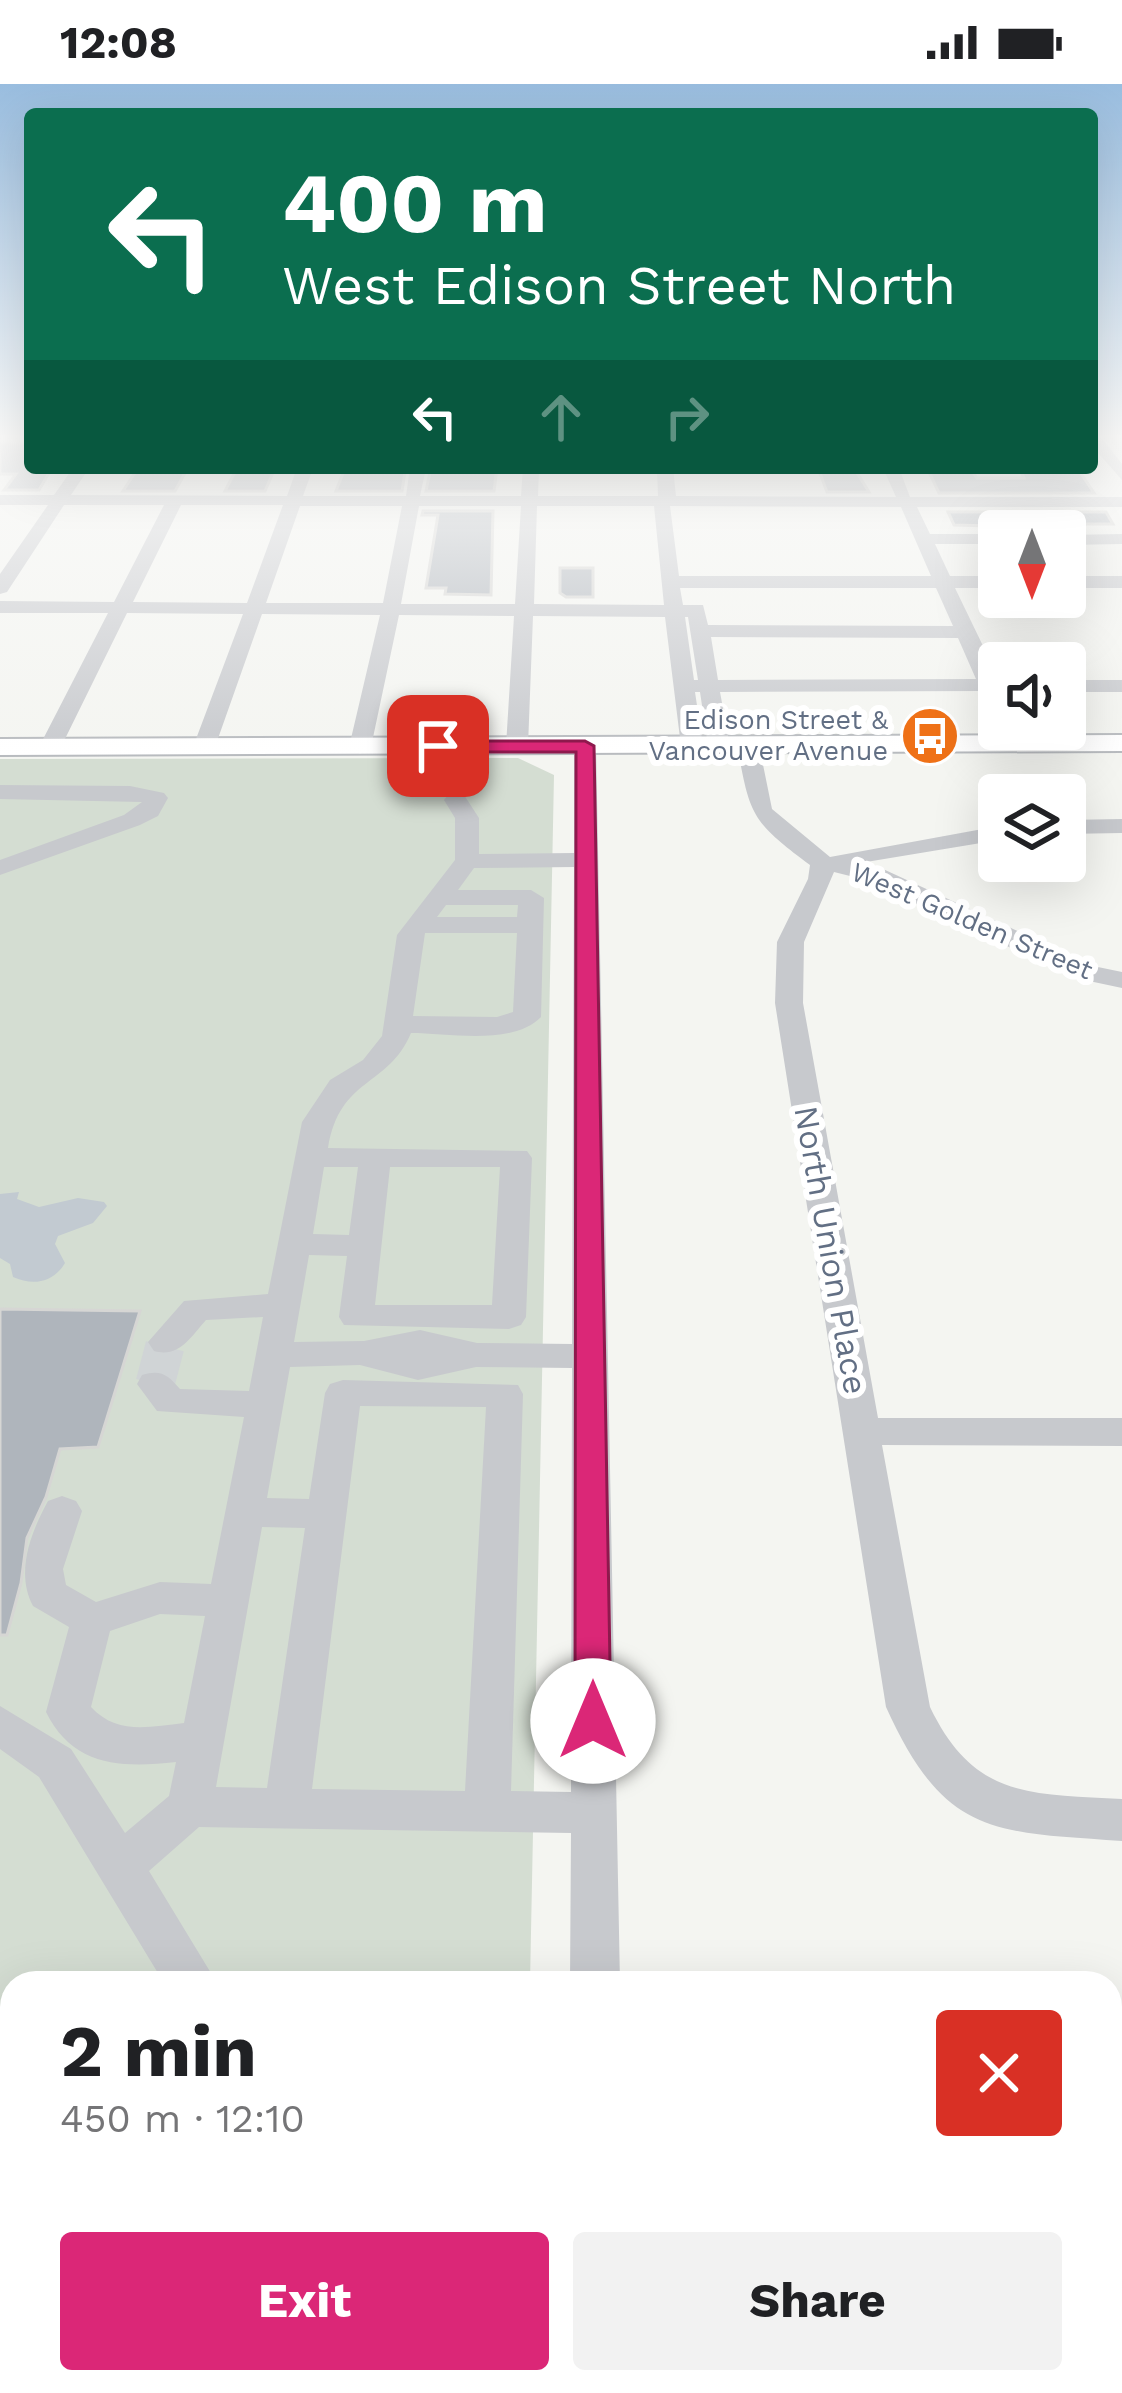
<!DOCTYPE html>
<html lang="en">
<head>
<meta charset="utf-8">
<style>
  :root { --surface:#fff; --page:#f2f2f2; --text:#202124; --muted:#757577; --accent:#db2777 }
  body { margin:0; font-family:"Work Sans",sans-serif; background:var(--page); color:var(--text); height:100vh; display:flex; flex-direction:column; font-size:45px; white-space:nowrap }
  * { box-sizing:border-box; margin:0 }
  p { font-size:39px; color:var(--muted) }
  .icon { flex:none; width:66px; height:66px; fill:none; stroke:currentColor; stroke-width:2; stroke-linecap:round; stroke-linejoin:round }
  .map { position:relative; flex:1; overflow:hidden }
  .drawer { position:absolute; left:0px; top:1887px; width:1122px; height:423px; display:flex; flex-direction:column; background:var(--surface); border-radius:36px 36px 0 0; box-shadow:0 12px 48px #0002 }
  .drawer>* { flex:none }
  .top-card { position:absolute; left:24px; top:24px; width:1074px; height:366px; border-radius:12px; box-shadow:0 12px 48px #0002; background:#0b6e4f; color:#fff; overflow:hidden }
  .needle { width:78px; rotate:180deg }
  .controls { position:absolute; left:978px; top:426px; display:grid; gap:24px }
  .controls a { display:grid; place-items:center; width:108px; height:108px; border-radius:12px; background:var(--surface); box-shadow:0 12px 48px #0002; font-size:60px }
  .pin { position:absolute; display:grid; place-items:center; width:102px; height:102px; color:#fff; margin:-51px; border-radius:24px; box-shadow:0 6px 18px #0006 }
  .me { position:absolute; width:132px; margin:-66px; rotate:0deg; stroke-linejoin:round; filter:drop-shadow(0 0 9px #0008) }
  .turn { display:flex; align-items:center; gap:42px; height:252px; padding:0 60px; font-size:54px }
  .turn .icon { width:156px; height:156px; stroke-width:2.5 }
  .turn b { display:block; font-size:84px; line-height:102px }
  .lanes { display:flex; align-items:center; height:114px; padding:0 60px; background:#0003; justify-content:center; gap:60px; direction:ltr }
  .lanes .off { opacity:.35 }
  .round { display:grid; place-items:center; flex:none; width:126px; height:126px; border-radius:12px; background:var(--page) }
  .head { display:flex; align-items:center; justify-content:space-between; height:204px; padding:0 60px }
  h1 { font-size:72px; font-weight:700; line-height:90px }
  .primary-button { display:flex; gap:24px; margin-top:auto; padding:24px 60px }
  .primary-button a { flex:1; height:138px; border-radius:12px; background:var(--accent); color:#fff; font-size:48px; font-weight:700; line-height:138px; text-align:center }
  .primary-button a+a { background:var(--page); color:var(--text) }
  .status { display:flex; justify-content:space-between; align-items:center; height:84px; padding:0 60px; background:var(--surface); direction:ltr }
  .status svg { height:33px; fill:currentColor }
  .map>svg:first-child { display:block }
  .green { fill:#d4ddd2 }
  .water { fill:#c2cad1 }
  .building { fill:#afb5bc; stroke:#d6d6d4; stroke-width:3 }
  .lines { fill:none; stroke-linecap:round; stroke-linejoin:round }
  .minor-tunnel { stroke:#d0d4d6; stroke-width:39; stroke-dasharray:39 20; stroke-linecap:butt }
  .major-casing { stroke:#b7babe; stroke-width:4 }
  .minor { fill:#c7c9cd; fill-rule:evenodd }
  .major { fill:#fff; fill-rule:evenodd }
  .route { fill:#db2777; stroke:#8e194d; stroke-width:3 }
  .labels { text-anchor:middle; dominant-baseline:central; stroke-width:12; stroke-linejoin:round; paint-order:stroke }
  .far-poi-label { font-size:27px; fill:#626f84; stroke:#fff; text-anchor:end }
  .far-street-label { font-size:27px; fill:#626f84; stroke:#fff }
  .street-label { font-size:33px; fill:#626f84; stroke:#fff }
</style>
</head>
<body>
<div class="status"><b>12:08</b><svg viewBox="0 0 49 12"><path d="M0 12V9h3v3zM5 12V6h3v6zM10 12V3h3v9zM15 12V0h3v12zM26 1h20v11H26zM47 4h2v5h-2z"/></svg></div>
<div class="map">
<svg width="1122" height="2309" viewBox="0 0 1122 2309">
  <rect width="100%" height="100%" fill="#f4f5f1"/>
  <!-- green -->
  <path class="green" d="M518,674L554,691L530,1899H12V2298H522V2309H0V675Z"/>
  <!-- water -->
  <path class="water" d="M19,1108L17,1115L39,1123L78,1114L104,1118L107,1122L93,1139L58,1152L55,1160L65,1179C53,1199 33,1202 13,1193L10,1180L0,1174V1110Z"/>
  <!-- building -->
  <path class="building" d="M0,359H30V384H52L39,406H4L16,390H0Z
    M237,384H275L265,407H225Z
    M345,384L405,388L402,407H336Z
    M454,384H497L494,407H426L430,388H453Z
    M818,384H854L869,408H827Z
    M927,384H970L977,394H1024L1021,387L1080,388L1094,409H939Z
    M136,387L185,388V389L175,407H123Z
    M423,427H493L491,511L445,510L446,504H426L438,431H422Z
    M948,428H1106L1113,440H1067L1069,444L954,441Z
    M560,484H593V513H566L560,509Z
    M0,1225L140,1227L98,1363L60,1365L46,1413L27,1454L21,1499L7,1551H0Z"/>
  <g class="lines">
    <!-- minor-tunnel -->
    <path class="minor-tunnel" d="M155,1300L166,1258"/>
    <defs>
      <path id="major" d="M1122,651V667L0,671V655Z"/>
    </defs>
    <!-- major casing -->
    <use href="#major" class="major-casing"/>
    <!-- minor -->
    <path class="minor" d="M1092,353H1101L1122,380V396L1092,362Z
      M73,384H89L71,411L287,412L297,384H313L303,412H406L410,384H426L420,412H521L523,384H539L538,412H658L657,384H673L676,412L896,413L883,384H899L910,413H1122V423H917L930,450H999V460H935L950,492H999V504H955L999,595L997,625L990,623L981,607L720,608L730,662L719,669L708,662L700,608H695L703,662L692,669L681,662L665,533L533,532L528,662L517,669L506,662L514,532L399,531L371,663L360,670L349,663L380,531L262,530L215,663L204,670L193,663L243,530L127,529L61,663L50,670L39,663L108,529H0V517L114,518L164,421H64L7,508L0,510V490L48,421H0V411H54ZM181,421H283L247,519L133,518ZM300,422H402L383,519H266ZM419,422H521L515,520H401ZM537,422H654L664,521L534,520ZM670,422L901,423L931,492H679ZM680,504H936L953,542L708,541L703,521H683ZM685,533H688L698,596H694ZM711,553L958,554L976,595L718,596Z
      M1122,450V460L1065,461V451Z
      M1065,492H1122V504H1065Z
      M1065,596H1122V608H1065Z
      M748,654L759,661L772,725L830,773L999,742V756L860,779L883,785L1093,882L1122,888V904L1075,894L866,796L834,788L804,858L803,919L878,1334H1122V1362L882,1361L930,1623C974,1715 1031,1710 1122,1715V1757C991,1748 944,1751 886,1623L775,919L777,858L808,795L810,781C751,737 750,732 737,661Z
      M585,655L596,662L620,1899H570L571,1749L199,1743L149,1787L217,1899H164L39,1693L0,1665V1622L71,1665L125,1749L169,1712L176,1678C122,1684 73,1683 46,1628L69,1543L33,1522C15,1488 31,1448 48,1417L62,1412L76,1417L82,1427L63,1485L66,1501L96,1518L160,1498L211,1500L244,1333L157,1327L137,1300L142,1291C161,1285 168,1291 180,1305L249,1307L263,1233L206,1236C190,1254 179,1274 154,1267L148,1258L184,1217L268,1210L302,1038L330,996L363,976L382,952L397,851L455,776V734L444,716L448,711H464L479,734V770L574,769V662ZM574,783L572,1260L477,1259L420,1246L364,1257L294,1258L309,1171L347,1172L339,1233L344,1241L509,1245L521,1241L526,1233L532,1074L527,1067L328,1064C340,992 388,1004 411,949C448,949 513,962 541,933L544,814L531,806H458L474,784ZM446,821H518L517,833H437ZM425,849H517L513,928L497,933L413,932ZM324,1083H358L349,1151L313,1150ZM390,1083H500L492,1221H375ZM360,1281L418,1296L476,1283L572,1284L571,1708L511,1707L523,1310L518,1301L343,1296L330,1300L325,1309L309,1415L267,1414L290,1283ZM360,1322L486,1323L465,1707L312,1705ZM262,1443L305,1444L267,1704L216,1703ZM160,1530L205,1532L184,1639C148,1643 117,1651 91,1623L110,1547Z
      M0,701L130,702L164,709L168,714L158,732L140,741L0,791V776L124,731L142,718L0,715Z
      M1122,735V749L1065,750V736Z
      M209,2298H267L266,2309H208Z
      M569,2298H627V2309H569Z"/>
    <!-- major -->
    <use href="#major" class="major"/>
  </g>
  <!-- sky -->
  <linearGradient id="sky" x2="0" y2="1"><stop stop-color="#99bddf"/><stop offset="0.52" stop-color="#fafaf9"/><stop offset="1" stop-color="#fafaf9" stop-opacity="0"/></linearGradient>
  <rect width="1122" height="677" fill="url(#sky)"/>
  <!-- route -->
  <path class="route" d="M585,657L594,662L611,1637L606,1648L593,1652L580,1648L575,1637L576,668H438L429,662L438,657Z"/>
  <!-- icons -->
  <defs>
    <symbol id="bus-disc" viewBox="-11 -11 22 22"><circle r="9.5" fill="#ef7117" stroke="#fff"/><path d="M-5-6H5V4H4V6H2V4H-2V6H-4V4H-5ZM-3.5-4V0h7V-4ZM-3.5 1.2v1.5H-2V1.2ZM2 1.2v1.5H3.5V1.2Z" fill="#fff"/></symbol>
  </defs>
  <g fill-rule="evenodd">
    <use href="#bus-disc" x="897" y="619" width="66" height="66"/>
  </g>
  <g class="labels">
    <!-- far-poi labels -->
    <g class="far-poi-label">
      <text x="888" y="636">Edison Street &amp;<tspan x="888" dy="31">Vancouver Avenue</tspan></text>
    </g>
    <!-- far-street labels -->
    <g class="far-street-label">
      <text transform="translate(972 837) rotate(23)">West Golden Street</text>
    </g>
    <!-- street labels -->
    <g class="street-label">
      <text transform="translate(831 1166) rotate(80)">North Union Place</text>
    </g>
  </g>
</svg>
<div class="controls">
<a><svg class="needle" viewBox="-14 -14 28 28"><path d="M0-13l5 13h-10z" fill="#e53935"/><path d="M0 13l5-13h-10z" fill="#757577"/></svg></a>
<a><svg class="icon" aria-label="sound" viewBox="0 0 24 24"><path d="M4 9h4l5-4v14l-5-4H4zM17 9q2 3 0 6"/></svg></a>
<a><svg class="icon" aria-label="layers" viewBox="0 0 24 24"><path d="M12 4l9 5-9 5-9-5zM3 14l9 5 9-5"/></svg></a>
</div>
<div class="pin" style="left:438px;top:662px;background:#d93025"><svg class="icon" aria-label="arrive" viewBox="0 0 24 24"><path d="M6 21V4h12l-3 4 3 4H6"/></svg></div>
<svg class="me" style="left:593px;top:1637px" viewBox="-20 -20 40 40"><circle r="19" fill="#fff"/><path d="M0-13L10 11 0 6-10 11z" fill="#db2777"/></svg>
<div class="top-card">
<div class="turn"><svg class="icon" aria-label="left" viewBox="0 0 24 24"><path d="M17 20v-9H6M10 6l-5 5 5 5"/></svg><div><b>400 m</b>West Edison Street North</div></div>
<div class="lanes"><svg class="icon" aria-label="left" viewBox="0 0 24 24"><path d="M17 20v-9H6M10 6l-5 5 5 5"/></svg><svg class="icon off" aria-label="ahead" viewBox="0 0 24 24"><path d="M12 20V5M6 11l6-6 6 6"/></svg><svg class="icon off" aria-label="right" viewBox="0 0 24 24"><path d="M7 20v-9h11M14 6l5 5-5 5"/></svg></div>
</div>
<section class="drawer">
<div class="head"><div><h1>2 min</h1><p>450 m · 12:10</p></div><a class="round" style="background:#d93025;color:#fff"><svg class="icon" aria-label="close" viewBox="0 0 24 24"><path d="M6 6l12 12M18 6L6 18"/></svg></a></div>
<div class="primary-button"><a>Exit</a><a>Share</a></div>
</section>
</div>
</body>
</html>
